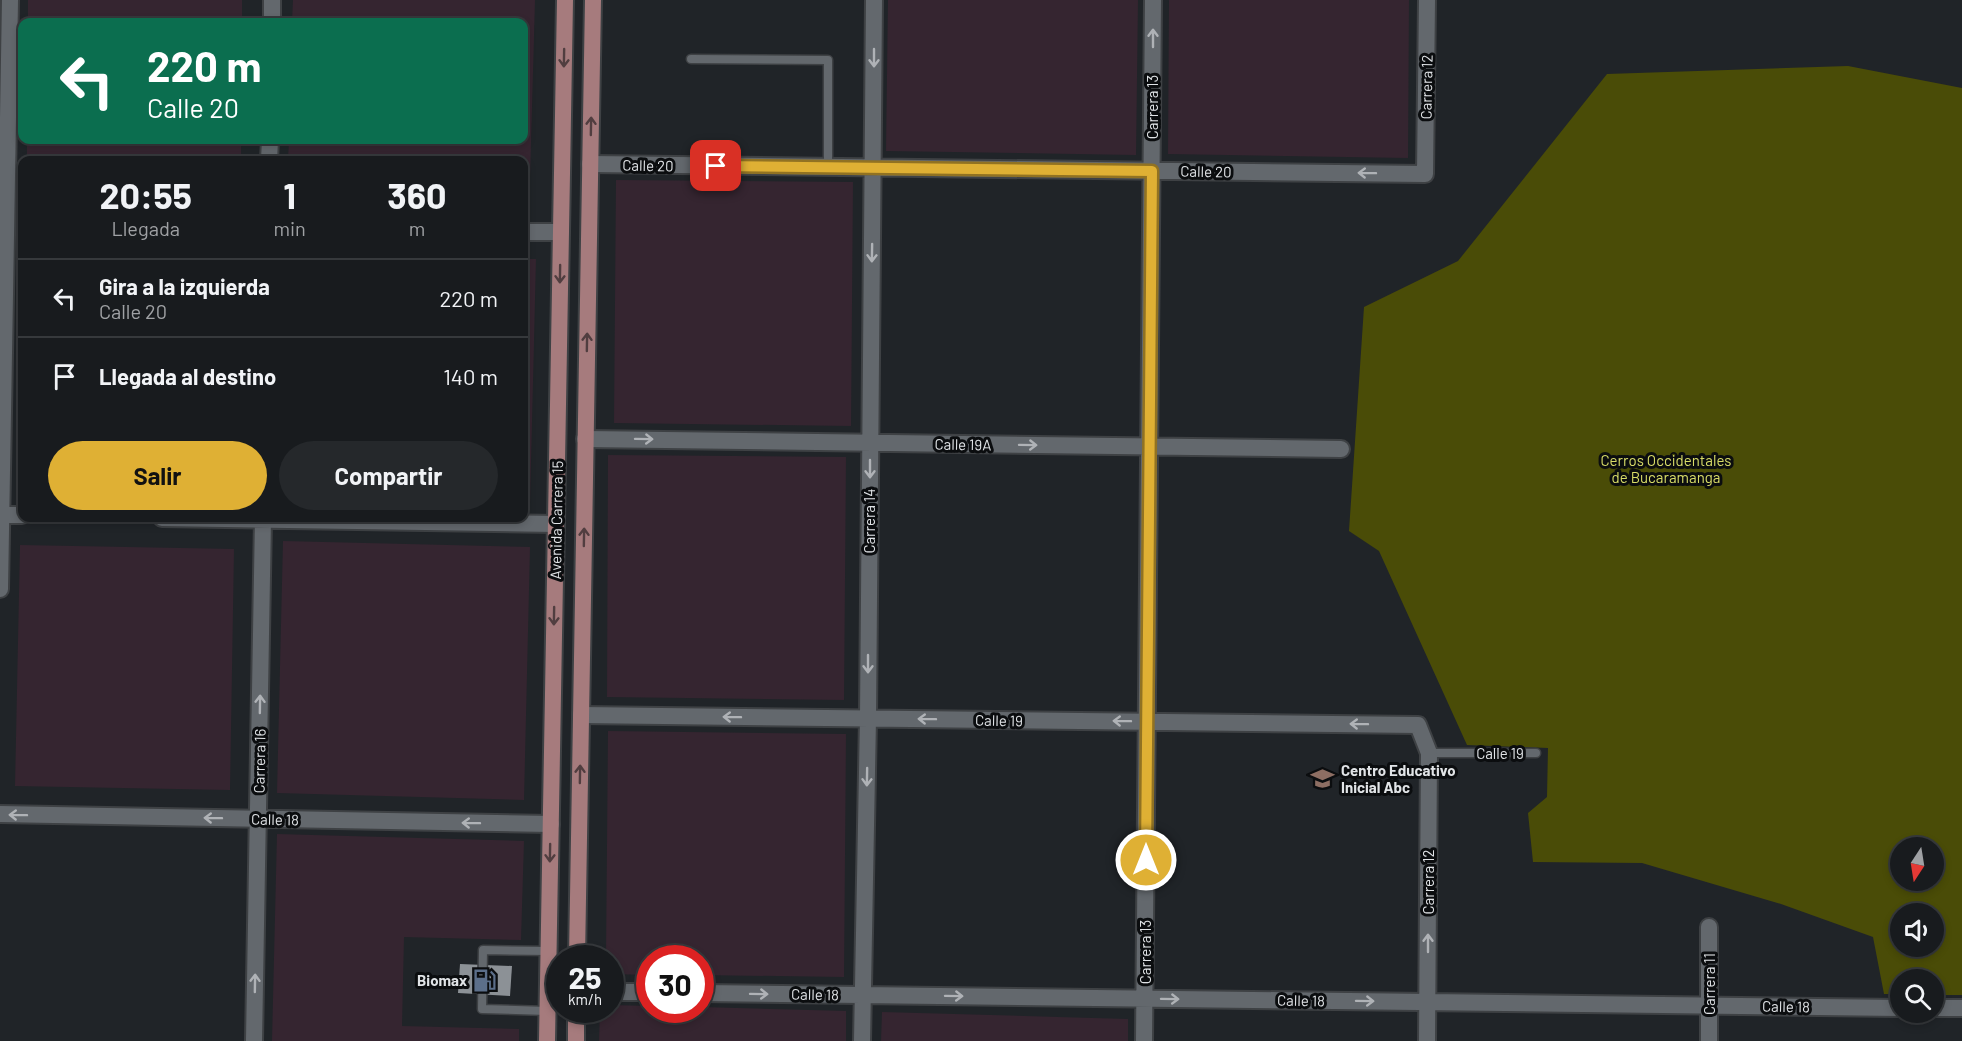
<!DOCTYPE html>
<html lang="es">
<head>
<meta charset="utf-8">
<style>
  :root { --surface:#181b1e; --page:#25282b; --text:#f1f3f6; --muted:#9fa1a4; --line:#36393c; --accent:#dfb034 }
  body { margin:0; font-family:Barlow,sans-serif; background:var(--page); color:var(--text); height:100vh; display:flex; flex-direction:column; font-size:22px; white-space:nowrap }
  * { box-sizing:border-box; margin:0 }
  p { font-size:20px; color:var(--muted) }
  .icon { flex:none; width:33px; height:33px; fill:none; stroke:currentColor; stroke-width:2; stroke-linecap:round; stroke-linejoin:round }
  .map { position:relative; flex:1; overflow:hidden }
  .sheet { position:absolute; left:18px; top:156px; width:510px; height:366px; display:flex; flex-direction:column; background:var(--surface); border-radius:12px; box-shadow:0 3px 9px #0003,0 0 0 2px var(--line) }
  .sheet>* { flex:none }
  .hud { position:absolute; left:18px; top:18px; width:510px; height:126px; border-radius:12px; box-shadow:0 3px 9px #0003,0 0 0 2px var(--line); background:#0b6e4f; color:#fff; overflow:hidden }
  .needle { width:39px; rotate:192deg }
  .tools { position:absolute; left:1890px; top:837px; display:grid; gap:12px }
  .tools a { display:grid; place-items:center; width:54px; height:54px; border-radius:50%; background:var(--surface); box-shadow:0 3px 9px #0003,0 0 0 2px var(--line); font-size:30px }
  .speed { position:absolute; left:546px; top:945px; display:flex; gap:12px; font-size:30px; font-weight:700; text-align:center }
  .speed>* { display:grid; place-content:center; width:78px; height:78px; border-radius:50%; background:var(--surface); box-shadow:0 3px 9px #0003,0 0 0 2px var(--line); line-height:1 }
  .speed small { font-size:15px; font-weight:400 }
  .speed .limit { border:9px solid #d22; background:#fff; color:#111 }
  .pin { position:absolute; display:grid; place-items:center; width:51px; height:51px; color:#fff; margin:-26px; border-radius:12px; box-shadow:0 3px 9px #0006 }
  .me { position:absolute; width:66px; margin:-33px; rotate:0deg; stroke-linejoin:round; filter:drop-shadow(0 0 4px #0008) }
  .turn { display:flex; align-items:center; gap:21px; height:126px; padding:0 30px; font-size:27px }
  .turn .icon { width:78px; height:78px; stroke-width:2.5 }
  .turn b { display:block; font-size:42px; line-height:51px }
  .eta { display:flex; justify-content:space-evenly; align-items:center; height:102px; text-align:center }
  .eta b { font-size:36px; font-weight:700; line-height:42px }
  .action { display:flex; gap:12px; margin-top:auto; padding:12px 30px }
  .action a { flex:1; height:69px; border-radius:36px; background:var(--accent); color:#111; font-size:24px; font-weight:700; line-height:69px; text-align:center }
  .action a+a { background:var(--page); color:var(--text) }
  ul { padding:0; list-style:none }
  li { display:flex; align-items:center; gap:18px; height:78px; padding:0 30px; border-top:2px solid var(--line) }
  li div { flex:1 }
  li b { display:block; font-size:22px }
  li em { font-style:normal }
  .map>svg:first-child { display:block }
  .industrial { fill:#352530 }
  .green { fill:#4a4c07; fill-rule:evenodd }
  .building { fill:#8c9196 }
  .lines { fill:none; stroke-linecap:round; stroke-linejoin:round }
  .service-casing { stroke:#3e4144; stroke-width:11 }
  .minor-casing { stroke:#3e4144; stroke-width:20 }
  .primary-casing { stroke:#3e4144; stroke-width:20 }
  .service { stroke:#63686d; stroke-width:8 }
  .minor { stroke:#63686d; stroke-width:16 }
  .primary { stroke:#a67b7d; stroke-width:16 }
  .oneway { stroke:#afb2b6 }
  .oneway2 { stroke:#513e40 }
  .route-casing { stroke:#917222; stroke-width:15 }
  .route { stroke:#dfb034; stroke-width:10 }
  .labels { text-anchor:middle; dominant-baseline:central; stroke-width:6; stroke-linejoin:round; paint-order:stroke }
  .street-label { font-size:15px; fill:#e1e4e7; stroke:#0b0d0f }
  .park-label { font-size:15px; fill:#d9dd68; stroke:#0b0d0f }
  .poi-label { font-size:15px; font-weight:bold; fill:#e1e4e7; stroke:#0b0d0f; text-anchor:start }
</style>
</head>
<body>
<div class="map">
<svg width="1962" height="1041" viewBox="0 0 1962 1041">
  <rect width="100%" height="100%" fill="#202428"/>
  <!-- industrial -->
  <path class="industrial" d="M28,0H242V22H28Z
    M293,0H535L529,214H524V160H288L289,140H524V22H292Z
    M888,0H1138L1136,155L886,151Z
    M1169,0H1409L1408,158L1168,154Z
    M27,140H241V160H27Z
    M616,180L853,182L851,426L614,423Z
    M524,259H536L530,503H524Z
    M608,455L846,457L844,700L607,697Z
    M283,541L530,547L524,800L277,793Z
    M20,545L234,549L230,790L15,786Z
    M608,731L846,734L844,977L701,975L700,958H650L649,975L611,974L610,958H606Z
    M277,834L524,841L521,940L404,937L402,1026L519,1029V1041H272Z
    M611,1005L649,1006L650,1010H700L701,1007L846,1011V1041H599L600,1010H610Z
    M882,1012L1128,1019V1041H881Z"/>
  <!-- green -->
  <path class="green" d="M1848,66L1962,88V995H1934V980H1900V994H1884L1873,937L1781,904L1642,863L1533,862L1528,813L1547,797L1548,748L1467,745L1379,551L1349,531L1364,307L1458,261L1607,74ZM1900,848H1934V880H1900ZM1900,914H1934V946H1900Z"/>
  <!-- building -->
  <path class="building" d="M460,964L512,966L510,996L458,993Z"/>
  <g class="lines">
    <defs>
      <path id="service" d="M691,59L828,60V167
        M1429,753H1536
        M547,1011L482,1009L483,950L548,951"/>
      <path id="minor" d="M272,22V0
        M269,160L270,140
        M590,164L1425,174L1427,0
        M524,232H561
        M585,439L1341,449
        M0,515H22
        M162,518L556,524
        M0,589L10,0
        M581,715L1418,725L1429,753L1427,1041
        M0,814L551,824
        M610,992H650
        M700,993L1900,1008
        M1934,1008H1962
        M254,1041L263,518
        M862,1041L868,718L874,0
        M1144,1041L1153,0
        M1709,1041V927"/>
      <path id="primary" d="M577,958L593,0
        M547,1041L565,0
        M576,1041V1010"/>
    </defs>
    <!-- service casing -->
    <use href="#service" class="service-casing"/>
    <!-- minor casing -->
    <use href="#minor" class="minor-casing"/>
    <!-- primary casing -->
    <use href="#primary" class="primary-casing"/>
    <!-- service -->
    <use href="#service" class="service"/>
    <!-- minor -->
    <use href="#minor" class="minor"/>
    <!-- primary -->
    <use href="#primary" class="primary"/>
  </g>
  <!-- one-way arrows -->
  <defs><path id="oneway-shaft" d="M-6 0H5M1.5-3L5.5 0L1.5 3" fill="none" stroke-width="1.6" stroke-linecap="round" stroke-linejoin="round" transform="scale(1.5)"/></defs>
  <g class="oneway">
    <use href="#oneway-shaft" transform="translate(1153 38) rotate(-90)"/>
    <use href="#oneway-shaft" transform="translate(874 58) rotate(90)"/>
    <use href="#oneway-shaft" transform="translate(1367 173) rotate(-179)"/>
    <use href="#oneway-shaft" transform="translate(872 253) rotate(91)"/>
    <use href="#oneway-shaft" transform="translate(644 439) rotate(1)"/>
    <use href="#oneway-shaft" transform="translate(1028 445) rotate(1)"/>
    <use href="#oneway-shaft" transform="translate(870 469) rotate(90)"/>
    <use href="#oneway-shaft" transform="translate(868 664) rotate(90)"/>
    <use href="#oneway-shaft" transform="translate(260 704) rotate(-89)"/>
    <use href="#oneway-shaft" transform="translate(732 717) rotate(-179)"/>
    <use href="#oneway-shaft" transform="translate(927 719) rotate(-179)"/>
    <use href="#oneway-shaft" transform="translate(1122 721) rotate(-179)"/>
    <use href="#oneway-shaft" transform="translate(1359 724) rotate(-179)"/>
    <use href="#oneway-shaft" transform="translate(867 777) rotate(91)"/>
    <use href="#oneway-shaft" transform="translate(18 815) rotate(-179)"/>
    <use href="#oneway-shaft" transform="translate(213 818) rotate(-179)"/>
    <use href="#oneway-shaft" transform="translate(471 823) rotate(-179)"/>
    <use href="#oneway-shaft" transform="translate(1428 943) rotate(-90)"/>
    <use href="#oneway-shaft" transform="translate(255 983) rotate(-89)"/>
    <use href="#oneway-shaft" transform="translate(759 994) rotate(1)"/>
    <use href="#oneway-shaft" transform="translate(954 996) rotate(1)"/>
    <use href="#oneway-shaft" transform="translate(1170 999) rotate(1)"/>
    <use href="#oneway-shaft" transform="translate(1365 1001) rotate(1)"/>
  </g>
  <g class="oneway2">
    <use href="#oneway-shaft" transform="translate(564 58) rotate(91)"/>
    <use href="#oneway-shaft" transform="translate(591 126) rotate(-89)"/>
    <use href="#oneway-shaft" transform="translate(560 274) rotate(91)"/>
    <use href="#oneway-shaft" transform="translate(587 342) rotate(-89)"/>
    <use href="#oneway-shaft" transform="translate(584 537) rotate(-89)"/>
    <use href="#oneway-shaft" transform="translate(554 616) rotate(91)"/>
    <use href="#oneway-shaft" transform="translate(580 774) rotate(-89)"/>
    <use href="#oneway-shaft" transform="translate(550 853) rotate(91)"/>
  </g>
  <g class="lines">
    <defs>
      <path id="route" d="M716,166L1152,171L1146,860"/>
    </defs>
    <!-- route casing -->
    <use href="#route" class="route-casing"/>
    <!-- route -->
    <use href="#route" class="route"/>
  </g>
  <!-- icons -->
  <defs>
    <symbol id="school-bare" viewBox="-9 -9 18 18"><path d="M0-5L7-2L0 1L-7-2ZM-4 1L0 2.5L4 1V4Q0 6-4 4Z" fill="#8d6e63" stroke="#0b0d0f" stroke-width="2.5" paint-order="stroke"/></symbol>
    <symbol id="fuel-bare" viewBox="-9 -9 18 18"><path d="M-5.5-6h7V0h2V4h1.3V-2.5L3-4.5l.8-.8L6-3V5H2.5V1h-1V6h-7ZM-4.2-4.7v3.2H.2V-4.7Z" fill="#5c6f8a" stroke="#0b0d0f" stroke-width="2.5" paint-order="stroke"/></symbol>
  </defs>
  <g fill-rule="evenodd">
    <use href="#school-bare" x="1306" y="762" width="33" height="33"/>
    <use href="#fuel-bare" x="468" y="964" width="33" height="33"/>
  </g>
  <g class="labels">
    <!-- street labels -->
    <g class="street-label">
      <text transform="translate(1426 87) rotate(-89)">Carrera 12</text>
      <text transform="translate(1152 107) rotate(-90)">Carrera 13</text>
      <text transform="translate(648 165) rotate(1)">Calle 20</text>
      <text transform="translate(1206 171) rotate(1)">Calle 20</text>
      <text transform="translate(963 444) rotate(1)">Calle 19A</text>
      <text transform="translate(556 520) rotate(-89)">Avenida Carrera 15</text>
      <text transform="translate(869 521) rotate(-90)">Carrera 14</text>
      <text transform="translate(999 720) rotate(1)">Calle 19</text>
      <text x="1500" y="753">Calle 19</text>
      <text transform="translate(259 761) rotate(-89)">Carrera 16</text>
      <text transform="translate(275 819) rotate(1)">Calle 18</text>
      <text transform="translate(1428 882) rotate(-90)">Carrera 12</text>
      <text transform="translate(1145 952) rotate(-90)">Carrera 13</text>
      <text transform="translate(1709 984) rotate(-90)">Carrera 11</text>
      <text transform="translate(815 994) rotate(1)">Calle 18</text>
      <text transform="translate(1301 1000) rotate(1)">Calle 18</text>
      <text transform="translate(1786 1006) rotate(1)">Calle 18</text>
    </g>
    <!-- park labels -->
    <g class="park-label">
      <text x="1666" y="460">Cerros Occidentales<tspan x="1666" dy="17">de Bucaramanga</tspan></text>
    </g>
    <!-- poi labels -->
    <g class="poi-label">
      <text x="1341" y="770">Centro Educativo<tspan x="1341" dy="17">Inicial Abc</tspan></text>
      <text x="467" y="980" text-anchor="end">Biomax</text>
    </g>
  </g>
</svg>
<div class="tools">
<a><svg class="needle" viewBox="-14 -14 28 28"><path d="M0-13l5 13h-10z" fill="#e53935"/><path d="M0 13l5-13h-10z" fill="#9fa1a4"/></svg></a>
<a><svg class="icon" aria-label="sound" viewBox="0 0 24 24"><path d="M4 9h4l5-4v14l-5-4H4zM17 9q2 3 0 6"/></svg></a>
<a><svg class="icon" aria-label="search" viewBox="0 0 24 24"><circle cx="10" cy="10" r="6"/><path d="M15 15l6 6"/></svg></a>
</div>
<div class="speed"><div>25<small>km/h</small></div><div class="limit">30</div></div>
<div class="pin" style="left:716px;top:166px;background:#d93025"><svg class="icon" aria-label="arrive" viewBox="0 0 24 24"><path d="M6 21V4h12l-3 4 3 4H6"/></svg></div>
<svg class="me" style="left:1146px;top:860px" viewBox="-20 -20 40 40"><circle r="17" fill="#dfb034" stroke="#fff" stroke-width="3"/><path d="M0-11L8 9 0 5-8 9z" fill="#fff"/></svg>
<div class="hud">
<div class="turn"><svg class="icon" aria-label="left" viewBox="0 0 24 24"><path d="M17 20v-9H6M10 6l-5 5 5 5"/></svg><div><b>220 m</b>Calle 20</div></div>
</div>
<section class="sheet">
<div class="eta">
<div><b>20:55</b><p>Llegada</p></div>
<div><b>1</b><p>min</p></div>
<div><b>360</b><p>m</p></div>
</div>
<ul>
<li><svg class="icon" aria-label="left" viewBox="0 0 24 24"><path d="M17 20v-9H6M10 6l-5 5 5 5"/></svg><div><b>Gira a la izquierda</b><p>Calle 20</p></div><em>220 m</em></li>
<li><svg class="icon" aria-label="arrive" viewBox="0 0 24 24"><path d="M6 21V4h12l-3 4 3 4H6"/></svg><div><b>Llegada al destino</b></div><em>140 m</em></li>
</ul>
<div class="action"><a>Salir</a><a>Compartir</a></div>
</section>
</div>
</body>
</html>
